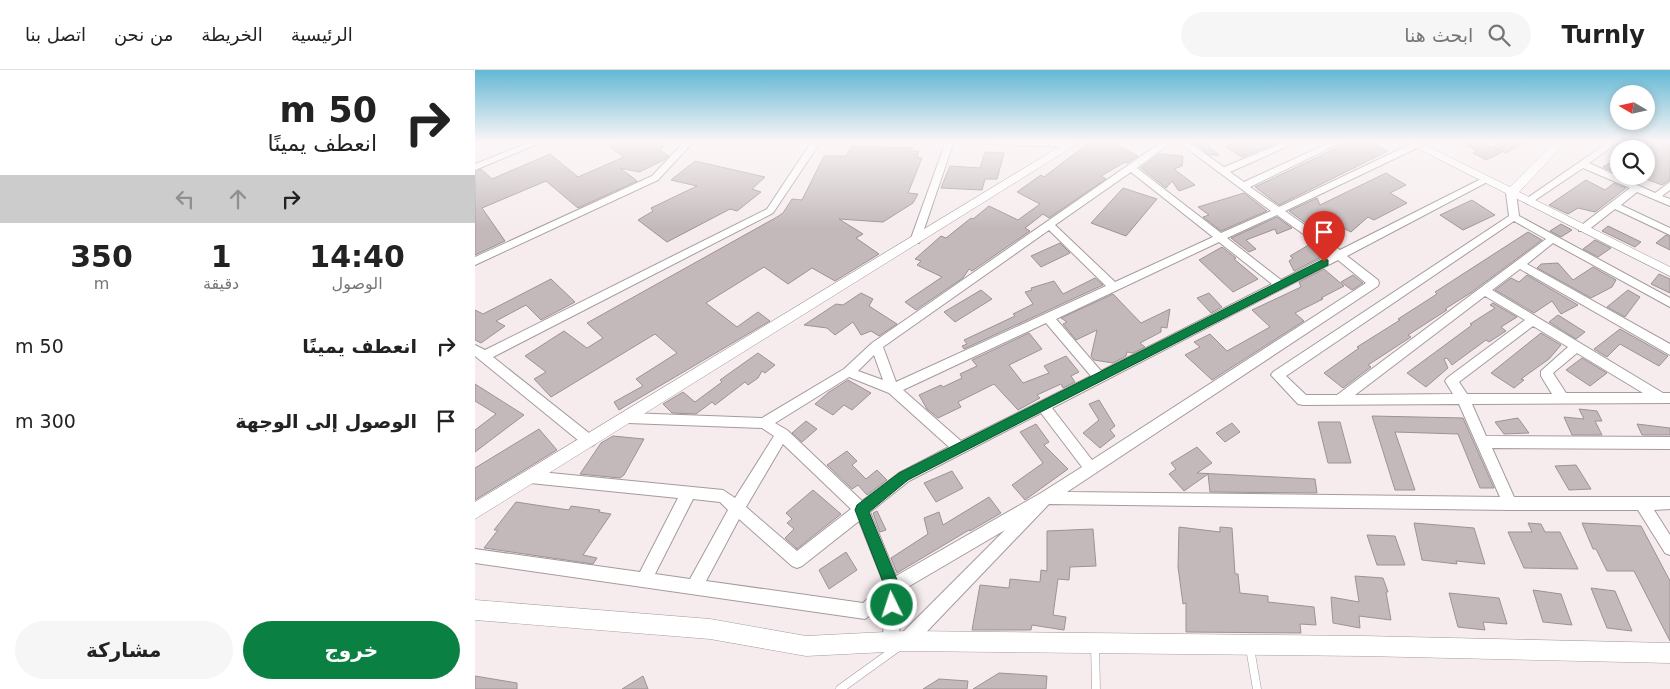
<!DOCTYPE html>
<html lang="ar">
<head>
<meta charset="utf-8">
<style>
  :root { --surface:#fff; --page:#f6f6f6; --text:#222; --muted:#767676; --line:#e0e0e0; --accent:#0b8043 }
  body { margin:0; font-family:"DejaVu Sans",Vazirmatn,sans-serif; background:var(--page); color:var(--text); direction:rtl; height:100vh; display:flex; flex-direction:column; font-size:19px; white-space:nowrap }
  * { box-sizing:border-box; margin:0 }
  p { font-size:16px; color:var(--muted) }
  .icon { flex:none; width:28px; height:28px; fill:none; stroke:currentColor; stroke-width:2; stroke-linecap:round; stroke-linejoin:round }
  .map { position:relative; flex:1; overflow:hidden; direction:ltr }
  .panel { display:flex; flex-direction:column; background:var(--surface); width:475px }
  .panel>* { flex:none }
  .hud { background:#fff; color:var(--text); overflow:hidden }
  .needle { width:32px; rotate:279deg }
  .controls { position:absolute; left:1135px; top:15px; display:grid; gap:10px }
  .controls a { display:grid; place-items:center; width:45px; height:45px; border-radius:50%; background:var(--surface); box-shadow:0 2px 8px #0003; font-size:25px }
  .pin { position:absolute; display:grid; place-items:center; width:42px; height:42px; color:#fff; margin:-51px -21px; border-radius:50% 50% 50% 0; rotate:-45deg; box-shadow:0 0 5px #0007 }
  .pin .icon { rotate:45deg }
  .me { position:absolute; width:55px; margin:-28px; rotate:356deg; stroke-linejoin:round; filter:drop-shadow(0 0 4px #0008) }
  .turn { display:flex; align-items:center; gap:18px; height:105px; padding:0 15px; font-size:22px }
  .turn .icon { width:65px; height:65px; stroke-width:2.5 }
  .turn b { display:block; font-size:35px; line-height:42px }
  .lanes { display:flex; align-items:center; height:48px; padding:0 15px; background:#0003; justify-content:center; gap:25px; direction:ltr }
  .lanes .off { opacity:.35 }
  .eta { display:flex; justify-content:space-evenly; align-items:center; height:85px; text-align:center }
  .eta b { font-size:30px; font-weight:700; line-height:35px }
  .button { display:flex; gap:10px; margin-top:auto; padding:10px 15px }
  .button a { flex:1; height:58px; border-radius:30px; background:var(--accent); color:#fff; font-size:20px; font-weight:700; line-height:58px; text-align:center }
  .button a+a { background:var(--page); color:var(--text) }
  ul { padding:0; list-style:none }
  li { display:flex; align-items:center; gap:15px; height:75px; padding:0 15px }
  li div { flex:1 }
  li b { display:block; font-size:19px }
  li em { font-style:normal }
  header { display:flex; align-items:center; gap:30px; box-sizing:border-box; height:70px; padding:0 25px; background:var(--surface); border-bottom:1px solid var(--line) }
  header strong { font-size:24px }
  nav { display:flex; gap:28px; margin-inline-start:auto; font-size:18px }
  .search { width:350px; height:45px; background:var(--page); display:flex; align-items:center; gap:12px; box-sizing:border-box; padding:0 18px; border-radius:28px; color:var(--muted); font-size:19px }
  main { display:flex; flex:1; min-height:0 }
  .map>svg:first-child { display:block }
  .building { fill:#c3b9ba; stroke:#9d9395 }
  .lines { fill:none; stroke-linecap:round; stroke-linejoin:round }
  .service-casing { stroke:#a49b9c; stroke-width:9 }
  .minor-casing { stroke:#a49b9c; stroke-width:2 }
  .tertiary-casing { stroke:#a49b9c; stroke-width:1 }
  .service { stroke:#fff; stroke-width:8 }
  .minor { fill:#fff; fill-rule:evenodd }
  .tertiary { fill:#fff; fill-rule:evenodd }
  .route { fill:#0b8043; stroke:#07532c }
</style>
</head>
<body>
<header>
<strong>Turnly</strong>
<div class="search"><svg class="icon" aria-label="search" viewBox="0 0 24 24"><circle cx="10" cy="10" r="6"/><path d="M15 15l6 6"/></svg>ابحث هنا</div>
<nav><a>الرئيسية</a><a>الخريطة</a><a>من نحن</a><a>اتصل بنا</a></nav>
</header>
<main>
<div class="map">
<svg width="1195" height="619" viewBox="0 0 1195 619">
  <rect width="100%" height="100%" fill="#f6eced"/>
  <!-- building -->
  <path class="building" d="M147,71H194L185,80L194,86L189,90L164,102L145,98L162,111L103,138L71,111L7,138L30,171L0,185V102L6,99L17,109L75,84L103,107L149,87L135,77Z
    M616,71H644L641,75L663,86L652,93L650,92L626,106L631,109L574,148L568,144L550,158L555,161L497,201L494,199L488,208L441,240L430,232L467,207L442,195L446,191L440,189L466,166L471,168L496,148L498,149L514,136L543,150L565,134L542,122L566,105L569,107Z
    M716,71H727L744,85H735Z
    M762,71H807L767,87L751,77Z
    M876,71H896L913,81L804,135L780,117Z
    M996,71H1004L1027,82L1011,90L998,83L1002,81L993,76Z
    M1028,71H1051L1031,83L1018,77Z
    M1171,71H1195V110L1187,115L1171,109Z
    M376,76L438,78L436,81H444L442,87L447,88L433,123L443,124L438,133L408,152L364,149L388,164L381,168L404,184L360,211L337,198L313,214L289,197L231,233L262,257L283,242L295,251L144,340L139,332L168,316L161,309L202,283L180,264L76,327L59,309L71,302L50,286L89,261L112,278L128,268L112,253L302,147L308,143L317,129L327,130L349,86H371Z
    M510,82L529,83L522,109H510L507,120L466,118L475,96L505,98Z
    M684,84L708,86L707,96L699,99L720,115L704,121L697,111L691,118L666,98Z
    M1144,87V104L1128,97Z
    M220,91L290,107L277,119L286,122L262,141L255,139L192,172L163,150L178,141L176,138L222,116L196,110Z
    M911,103L931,115L915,123L932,133L899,150L893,147L876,162L854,151L839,159L814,141L842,128L845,135Z
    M1111,110L1130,120L1139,113L1151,118L1120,142L1103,138L1093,144L1074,135Z
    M648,118L682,129L651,166L616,153Z
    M769,123L792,141L746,161L728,147L734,145L723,137Z
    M997,130L1020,145L988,160L965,145Z
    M802,147L817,158L802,164L800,159L771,170L781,179L774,182L756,168Z
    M1086,154L1097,160L1086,167L1075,161Z
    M1133,156L1166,172L1160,177L1127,161Z
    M1053,162L1067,170L997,222L970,239L972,240L933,265L936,267L893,295L896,297L868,318L849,303L884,278L882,277L925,250L923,249L962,224L960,222Z
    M1191,165L1195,167V180L1181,173Z
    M1120,170L1136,178L1123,187L1108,179Z
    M585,173L595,183L566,197L556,186Z
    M837,173L852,184L819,201L814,191L818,188L815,186Z
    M747,177L761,188L759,189L783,209L758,222L724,190Z
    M1083,193L1098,210L1118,197L1141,210L1137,217L1116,228L1062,198L1066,194Z
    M849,199L869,216L846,228L848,229L820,243L829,251L737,310L710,285L725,277L719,272L735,264L752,281L795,257L777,240L826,217L824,212Z
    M1184,204L1195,209V223L1176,214Z
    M878,205L888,213L877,220L866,212Z
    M1052,205L1103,235L1086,244L1077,231L1059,243L1020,220L1036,208L1044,212Z
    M620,208L628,215L489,279L487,276L492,274L489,270L540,246L538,244L558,234L550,222L557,220L556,218L579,211L588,224Z
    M76,209L100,232L66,250L51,235L21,251L30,256L6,273L0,270V240L8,244Z
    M506,220L517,229L480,252L469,242Z
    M1153,220L1165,227L1150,247L1132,237Z
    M386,223L398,229L394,236L422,254L404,266L396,261L386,265L378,252L360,265L352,258L329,255L361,234L368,235Z
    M734,223L747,237L736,243L722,228Z
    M638,224L666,253L695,239L692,258L686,257V262L665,273L670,277L658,283L652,282L651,286L638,293L619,290L616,286L622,260L601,270L588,254L592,252L586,248Z
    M1018,233L1042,247L1026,257L1031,261L1014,272L1011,270L977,295L972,288L969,289L973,298L951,317L932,303L997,255L995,254L1020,238L1015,235Z
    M1083,245L1110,262L1101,269L1074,252Z
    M1145,259L1193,286L1184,296L1145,274L1132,287L1119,279Z
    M554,263L567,279L534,295L548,313L574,303L569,296L591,286L604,302L596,306L600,312L588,318L586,314L562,325L565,328L543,340L519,314L483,332L486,337L463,348L452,339L444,325L466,315L468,317L487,308L485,304L502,296L497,290Z
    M1066,263L1086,275L1074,289L1046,309L1049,310L1039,318L1016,303Z
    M283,283L300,295L290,303L287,301L283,308L273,315L270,312L240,335L237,332L221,344L197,343L188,334L208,322L220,332L247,312L245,310Z
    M1107,288L1132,303L1115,316L1091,300Z
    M373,310L396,323L377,340L369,335L358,345L340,334L354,322Z
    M0,314L49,345L0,382V360L21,344L0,331Z
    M624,330L640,356L635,360L640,366L625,378L608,363L624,350L614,334Z
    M1104,339L1122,341L1127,351H1120L1127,365H1097L1089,347L1109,349Z
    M897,346L988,348L1019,418H1005L983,364L920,362L940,420H920Z
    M1043,348L1054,363L1029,364L1020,352Z
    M331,351L342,359L327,372L317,363Z
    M843,352H865L876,393H853Z
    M757,353L765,362L750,372L741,363Z
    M561,354L574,372L569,375L593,399L550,430L537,415L568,393L545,362Z
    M1162,354L1195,358V365H1167Z
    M64,359L82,380L0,430V398Z
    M138,366L169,369L149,405L145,408L105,404L126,373Z
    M722,377L737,393L722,403L840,409L842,423L735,422L733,404L709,421L694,404L701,399L696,393Z
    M372,381L382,391L377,395L391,409L402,400L412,410L392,425L383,415L377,419L352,395Z
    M1101,395L1116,419L1094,420L1080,396Z
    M477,401L488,418L461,432L449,413Z
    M338,420L366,444L322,479L310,468L319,459L312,453L317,449L311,443Z
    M514,427L526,443L495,461L494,460L422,503L416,488L453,464L449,448L464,442L468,455Z
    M41,432L94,440L96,436L125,440L124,442L136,444L108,485L122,488L118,494L9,478L23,460H19Z
    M402,441L411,460L405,462L398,443Z
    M939,453L999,458L1010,494L981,491L982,494L947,490Z
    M1053,453L1066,454L1070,462H1085L1103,499L1049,498L1033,462H1057Z
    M1107,453L1166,456L1195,511V571L1159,501H1132L1121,479H1118Z
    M704,457L745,462V457L757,458L760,504H763L765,523L793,526V532L839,537L841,555L825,554L826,563L711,562V533L708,534L703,497Z
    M618,459L621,496L595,497L594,510L583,509L578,545L591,547L589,560L557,555L556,560H497L505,515L534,518L535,509L565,512L566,500L572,501V461Z
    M892,465L920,466L930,495H902Z
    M371,482L382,500L354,519L344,500Z
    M880,506L908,508L913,522H911L916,550L884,546L885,558L858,553L856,527L884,532Z
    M1116,518L1140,521L1157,561L1132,558Z
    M1058,520L1086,524L1097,555L1068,552Z
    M974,523L1024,528L1032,554L1008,552L1010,560L983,557Z
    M524,603L572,606L571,619H498Z
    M0,606L42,613V619H0Z
    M168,606L173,619H147Z
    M464,609L493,611L492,619H448Z"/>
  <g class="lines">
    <defs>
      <path id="service" d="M620,574L621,619
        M775,578L782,619
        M365,619L422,578"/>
      <path id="minor" d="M58,71H70L0,100V94Z
        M210,71H219L183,110L0,195V187L177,106Z
        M337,71H346L298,143L18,287L119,367L121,371L119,375L114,377L109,375L0,286V275L10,280L292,139Z
        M471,71H479L445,171L444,173H436L435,171Z
        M511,71H592L601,74L597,77L515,74Z
        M688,71H698L662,98L746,163L796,141L702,71H712L749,97L812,71H824L755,102L769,112L858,71H869L775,117L804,137L938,73H944V77L810,141L865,180L1008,108H1014L1016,110L872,186L903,210L904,213L903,216L592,422L1025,427L984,334L828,335L823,334L796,305L798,302L1034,146L1031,123L1036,120L1041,123L1044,146L1195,228V237L1078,173L1052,194L1195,274V285L1045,199L1017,220L1188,323H1195V333L997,334L1011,366L1195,367V379L1017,378L1039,427H1195V439L1179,440L1195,465V485L1190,483L1163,440H1035L574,434L437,577L431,579L425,577L424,573L422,578L416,580L410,578L408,572L409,535L390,549L0,493V479L165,502L203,428L55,413L50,411L48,407L50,403L55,401L248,420L260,428L299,366L287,358L153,353L148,352L146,348L148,344L153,343L287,348L369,299L397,273ZM656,102L738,167L640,212L580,155ZM802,145L856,184L806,210L752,168ZM1039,151L1071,169L862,325H831L811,306ZM574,160L631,216L421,312L408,277ZM744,172L797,214L626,301L581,249ZM863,190L891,213L617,390L577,338ZM1010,226L1050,250L972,308L970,311L978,324L880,325ZM571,253L616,306L486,371L428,320ZM1058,256L1093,277L1066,301V306L1077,324H992L984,312ZM1102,283L1168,323H1091L1078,303ZM399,285L408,310L383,301ZM374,307L414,323L474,377L424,403L387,431L312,360L300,353ZM566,343L607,397L566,423L421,506L395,442L434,411ZM308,374L376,439L322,481L271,437ZM218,429L245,432L253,440L215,509L180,504ZM264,449L317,496L322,498L327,496L384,451L409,514L388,533L231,511ZM530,460L425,565L424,567L426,521Z
        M1135,71H1145L1114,93L1180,123L1195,112V120L1187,126L1195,129V136L1162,122L1146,135L1195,158V165L1140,139L1112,161H1104V157L1155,118L1108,98L1056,133L1053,134L1048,131Z"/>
      <path id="tertiary" d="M594,71H607L0,449V432Z
        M928,71H942L1035,117L1081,71H1092L1044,122L1195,197V206Z
        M0,530L235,549L331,566L431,561L888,566L1195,573V593L888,586L431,581L331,586L235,569L0,550Z"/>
    </defs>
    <!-- service casing -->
    <use href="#service" class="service-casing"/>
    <!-- minor casing -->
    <use href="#minor" class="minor-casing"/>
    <!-- tertiary casing -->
    <use href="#tertiary" class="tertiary-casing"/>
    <!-- service -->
    <use href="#service" class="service"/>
    <!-- minor -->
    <use href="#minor" class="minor"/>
    <!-- tertiary -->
    <use href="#tertiary" class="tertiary"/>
  </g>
  <!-- sky -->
  <linearGradient id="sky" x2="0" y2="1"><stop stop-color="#64b8d4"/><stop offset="0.45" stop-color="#fbf6f7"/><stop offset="1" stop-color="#fbf6f7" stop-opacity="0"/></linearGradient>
  <rect width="1195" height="158" fill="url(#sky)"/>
  <!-- route -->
  <path class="route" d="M849,189L853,190V195L433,410L394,442L425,517L424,535L422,541L417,543L412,541L410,535V517L380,440L382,435L424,403Z"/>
</svg>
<div class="controls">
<a><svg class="needle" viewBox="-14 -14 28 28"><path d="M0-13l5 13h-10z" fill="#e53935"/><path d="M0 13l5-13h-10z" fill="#767676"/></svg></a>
<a><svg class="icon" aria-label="search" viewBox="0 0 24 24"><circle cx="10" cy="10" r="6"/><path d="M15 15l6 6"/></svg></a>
</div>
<div class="pin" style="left:849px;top:192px;background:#d93025"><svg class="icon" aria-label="arrive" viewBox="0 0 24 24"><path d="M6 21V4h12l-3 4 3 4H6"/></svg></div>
<svg class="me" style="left:417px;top:535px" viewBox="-20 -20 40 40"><circle r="17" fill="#0b8043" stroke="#fff" stroke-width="3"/><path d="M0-11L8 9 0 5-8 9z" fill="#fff"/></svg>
</div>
<section class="panel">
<div class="hud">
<div class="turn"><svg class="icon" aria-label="right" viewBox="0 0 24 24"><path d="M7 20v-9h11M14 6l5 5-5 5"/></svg><div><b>50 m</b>انعطف يمينًا</div></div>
<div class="lanes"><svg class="icon off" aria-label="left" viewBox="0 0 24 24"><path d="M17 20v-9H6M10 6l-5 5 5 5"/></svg><svg class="icon off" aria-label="ahead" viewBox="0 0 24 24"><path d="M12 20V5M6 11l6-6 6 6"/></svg><svg class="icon" aria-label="right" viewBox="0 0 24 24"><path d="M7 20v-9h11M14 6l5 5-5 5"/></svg></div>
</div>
<div class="eta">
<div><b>14:40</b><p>الوصول</p></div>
<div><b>1</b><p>دقيقة</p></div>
<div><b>350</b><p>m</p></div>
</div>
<ul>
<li><svg class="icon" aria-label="right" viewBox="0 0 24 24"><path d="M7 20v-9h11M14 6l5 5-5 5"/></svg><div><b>انعطف يمينًا</b></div><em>50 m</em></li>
<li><svg class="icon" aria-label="arrive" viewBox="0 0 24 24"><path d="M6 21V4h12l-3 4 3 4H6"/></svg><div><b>الوصول إلى الوجهة</b></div><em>300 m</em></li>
</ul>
<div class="button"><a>خروج</a><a>مشاركة</a></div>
</section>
</main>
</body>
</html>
